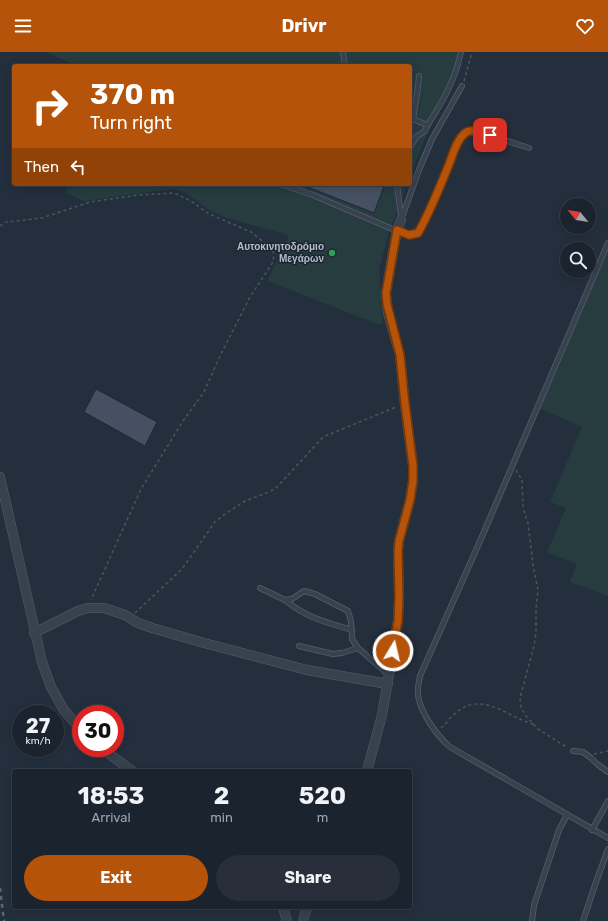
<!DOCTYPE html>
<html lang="en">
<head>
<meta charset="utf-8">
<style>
  :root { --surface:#1b232e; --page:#282f3a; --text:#f1f3f6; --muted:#a0a4aa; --line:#39404a; --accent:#b45309 }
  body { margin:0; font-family:Rubik,sans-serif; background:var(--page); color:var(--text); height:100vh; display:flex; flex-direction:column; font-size:15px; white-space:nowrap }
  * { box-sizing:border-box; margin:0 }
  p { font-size:13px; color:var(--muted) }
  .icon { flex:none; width:22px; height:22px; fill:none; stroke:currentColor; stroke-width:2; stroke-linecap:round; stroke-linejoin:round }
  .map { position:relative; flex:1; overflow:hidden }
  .side { position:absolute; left:12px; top:717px; width:400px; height:140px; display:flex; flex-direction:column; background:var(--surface); border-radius:4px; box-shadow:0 2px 10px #0003,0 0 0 1px var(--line) }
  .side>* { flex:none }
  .top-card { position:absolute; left:12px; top:12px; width:400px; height:122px; border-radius:4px; box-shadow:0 2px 10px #0003,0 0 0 1px var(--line); background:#b45309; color:#fff; overflow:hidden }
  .needle { width:26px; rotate:300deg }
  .buttons { position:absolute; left:560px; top:146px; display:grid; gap:8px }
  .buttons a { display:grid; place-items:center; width:36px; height:36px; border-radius:50%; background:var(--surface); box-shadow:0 2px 10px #0003,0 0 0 1px var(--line); font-size:20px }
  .speed { position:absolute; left:12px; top:653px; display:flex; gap:8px; font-size:20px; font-weight:700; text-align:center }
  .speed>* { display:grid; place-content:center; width:52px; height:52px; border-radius:50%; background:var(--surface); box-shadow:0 2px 10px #0003,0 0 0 1px var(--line); line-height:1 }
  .speed small { font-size:10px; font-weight:400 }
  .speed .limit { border:6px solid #d22; background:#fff; color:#111 }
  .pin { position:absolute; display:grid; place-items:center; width:34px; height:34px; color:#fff; margin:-17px; border-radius:8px; box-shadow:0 2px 6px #0006 }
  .me { position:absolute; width:44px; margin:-22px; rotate:9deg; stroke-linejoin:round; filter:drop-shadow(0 0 3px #0008) }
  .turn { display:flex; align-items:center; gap:14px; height:84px; padding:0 12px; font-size:18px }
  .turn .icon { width:52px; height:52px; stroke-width:2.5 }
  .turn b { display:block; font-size:28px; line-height:34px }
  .then { display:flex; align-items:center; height:38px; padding:0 12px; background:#0003; gap:8px; font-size:15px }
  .eta { display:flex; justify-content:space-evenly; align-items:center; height:68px; text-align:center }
  .eta b { font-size:24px; font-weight:700; line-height:28px }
  .cta { display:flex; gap:8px; margin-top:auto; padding:8px 12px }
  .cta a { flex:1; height:46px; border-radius:24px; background:var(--accent); color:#fff; font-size:16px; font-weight:700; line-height:46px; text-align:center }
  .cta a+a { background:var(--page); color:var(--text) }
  header { display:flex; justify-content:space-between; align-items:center; height:52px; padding:0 12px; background:var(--accent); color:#fff; font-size:18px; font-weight:700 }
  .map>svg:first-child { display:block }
  .green { fill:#263c3f }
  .building { fill:#455162; stroke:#1f2835 }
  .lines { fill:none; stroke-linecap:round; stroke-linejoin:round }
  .lane-casing { stroke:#565f6c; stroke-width:6 }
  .street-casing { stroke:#565f6c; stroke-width:10 }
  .path { stroke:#44595c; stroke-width:1.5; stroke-dasharray:3 3; stroke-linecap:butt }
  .lane { stroke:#38414e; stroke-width:4.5 }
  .street { stroke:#38414e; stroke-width:9 }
  .rail { stroke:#5a6575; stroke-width:2.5; stroke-dasharray:4 4; stroke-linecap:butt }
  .route-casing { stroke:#753606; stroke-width:10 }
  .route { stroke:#b45309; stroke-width:7 }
  .leisure-dot { fill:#2e9e5b; stroke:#1d2633; stroke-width:1.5 }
  .labels { text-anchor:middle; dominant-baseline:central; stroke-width:3; stroke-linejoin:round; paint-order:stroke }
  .poi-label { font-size:10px; font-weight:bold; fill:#b4bcc9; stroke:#1d2633; text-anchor:end }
</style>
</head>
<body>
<header><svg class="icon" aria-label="menu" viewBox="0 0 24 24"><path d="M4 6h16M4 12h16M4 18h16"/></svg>Drivr<svg class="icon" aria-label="heart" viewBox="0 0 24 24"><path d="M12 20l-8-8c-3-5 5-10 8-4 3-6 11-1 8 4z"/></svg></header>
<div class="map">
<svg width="608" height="869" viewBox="0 0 608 869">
  <rect width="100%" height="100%" fill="#242f3e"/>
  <!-- green -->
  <path class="green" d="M46,0H462L442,44L410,124V14H77Z
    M69,132H407L389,180L379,217L383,270L381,272H377L271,230L268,228L269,225L289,185L285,182L227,166L209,158L185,140L173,137L84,149L66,141Z
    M608,195V544L570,530L577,512L547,500L566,456L550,450L582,375L539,356Z"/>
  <!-- building -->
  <path class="building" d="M300,132H379L384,134L374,161Z
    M96,337L157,370L145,394L84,360Z"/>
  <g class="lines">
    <defs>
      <path id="lane" d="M343,0L345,14
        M410,66L427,73
        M413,67L418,35L419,24
        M410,96L416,85L425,79C428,71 433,65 437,58C448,40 457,21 461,0
        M281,132L313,143L404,182L414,183L418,181L427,166L456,95L463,82L468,79L474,78L529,96
        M397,132L401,164
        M401,168L419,118L432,87L462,34
        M608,191L477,496L420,624C419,630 417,636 418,643C420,660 437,684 450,695L608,786
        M260,536L285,548L292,547L304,539L315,542L348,559L351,569L352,587L358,596L389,623
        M285,548C305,565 327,571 352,578
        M299,594L333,602L342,601L358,596
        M573,699L583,700L591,706L597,712L608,720
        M592,778L608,749
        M532,869L534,853L559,778L567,763
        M583,869L595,833L608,797"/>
      <path id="street" d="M0,425L42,610L51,635L64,658L81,678
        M34,581L78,559L88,556H104L125,563L138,571L152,576L204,591L307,618L388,632
        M101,696L132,719
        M367,719L382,663L393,599L398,568L399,546L398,499L399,489L410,448L413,429V414L405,353L400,303L388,261L386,241L397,178L401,168
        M283,855L287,869
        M303,869L307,855"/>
    </defs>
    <!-- lane casing -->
    <use href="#lane" class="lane-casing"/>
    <!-- street casing -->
    <use href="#street" class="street-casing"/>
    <!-- path -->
    <path class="path" d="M464,29L472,0
      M0,174L6,170L42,166L90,150L139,143L174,141L191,149L209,162L251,180L271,196L274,202L273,210L250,245L221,302L204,340L183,369L141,437L91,548
      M516,418L522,428L523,456L528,471L533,513L538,538L536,556V581L534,594L520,646L521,656L526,664L538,677L568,696
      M135,561L182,517L215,470L225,462L245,449L269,440L277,435L323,385L396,355
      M441,676C447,671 452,663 458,659C485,639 509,667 534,672
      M594,702L608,699"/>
    <!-- lane -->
    <use href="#lane" class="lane"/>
    <!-- street -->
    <use href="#street" class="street"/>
    <!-- rail -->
    <path class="rail" d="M0,836L4,869"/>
  </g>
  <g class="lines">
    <defs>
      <path id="route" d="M393,599L398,568L399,546L398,499L399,489L410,448L413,429V414L405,352L400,303L387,252L386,241L397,178L409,183L418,181C431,158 440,134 450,110C453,101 457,88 464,82C471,75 482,81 490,83"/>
    </defs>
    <!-- route casing -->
    <use href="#route" class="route-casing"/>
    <!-- route -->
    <use href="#route" class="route"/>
  </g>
  <!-- markers -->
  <circle class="leisure-dot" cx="332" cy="201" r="4"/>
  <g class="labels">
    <!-- poi labels -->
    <g class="poi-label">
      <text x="324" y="195">Αυτοκινητοδρόμιο<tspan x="324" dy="12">Μεγάρων</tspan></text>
    </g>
  </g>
</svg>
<div class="buttons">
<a><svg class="needle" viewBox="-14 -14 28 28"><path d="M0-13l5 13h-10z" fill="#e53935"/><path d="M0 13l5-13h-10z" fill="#a0a4aa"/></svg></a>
<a><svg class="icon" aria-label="search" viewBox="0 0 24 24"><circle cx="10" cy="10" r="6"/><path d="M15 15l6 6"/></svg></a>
</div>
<div class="speed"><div>27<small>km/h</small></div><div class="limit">30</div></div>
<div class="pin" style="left:490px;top:83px;background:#d93025"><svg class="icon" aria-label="arrive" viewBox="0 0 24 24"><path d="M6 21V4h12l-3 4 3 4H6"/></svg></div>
<svg class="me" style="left:393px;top:599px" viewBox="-20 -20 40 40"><circle r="17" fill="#b45309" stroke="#fff" stroke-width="3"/><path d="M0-11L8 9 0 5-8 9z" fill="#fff"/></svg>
<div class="top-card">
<div class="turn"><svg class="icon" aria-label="right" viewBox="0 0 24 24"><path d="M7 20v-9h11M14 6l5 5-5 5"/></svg><div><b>370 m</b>Turn right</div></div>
<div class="then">Then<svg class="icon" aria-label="left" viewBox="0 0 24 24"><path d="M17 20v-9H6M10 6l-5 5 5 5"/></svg></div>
</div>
<section class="side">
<div class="eta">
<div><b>18:53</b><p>Arrival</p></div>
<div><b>2</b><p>min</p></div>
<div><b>520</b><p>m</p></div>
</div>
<div class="cta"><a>Exit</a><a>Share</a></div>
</section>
</div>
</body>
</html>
